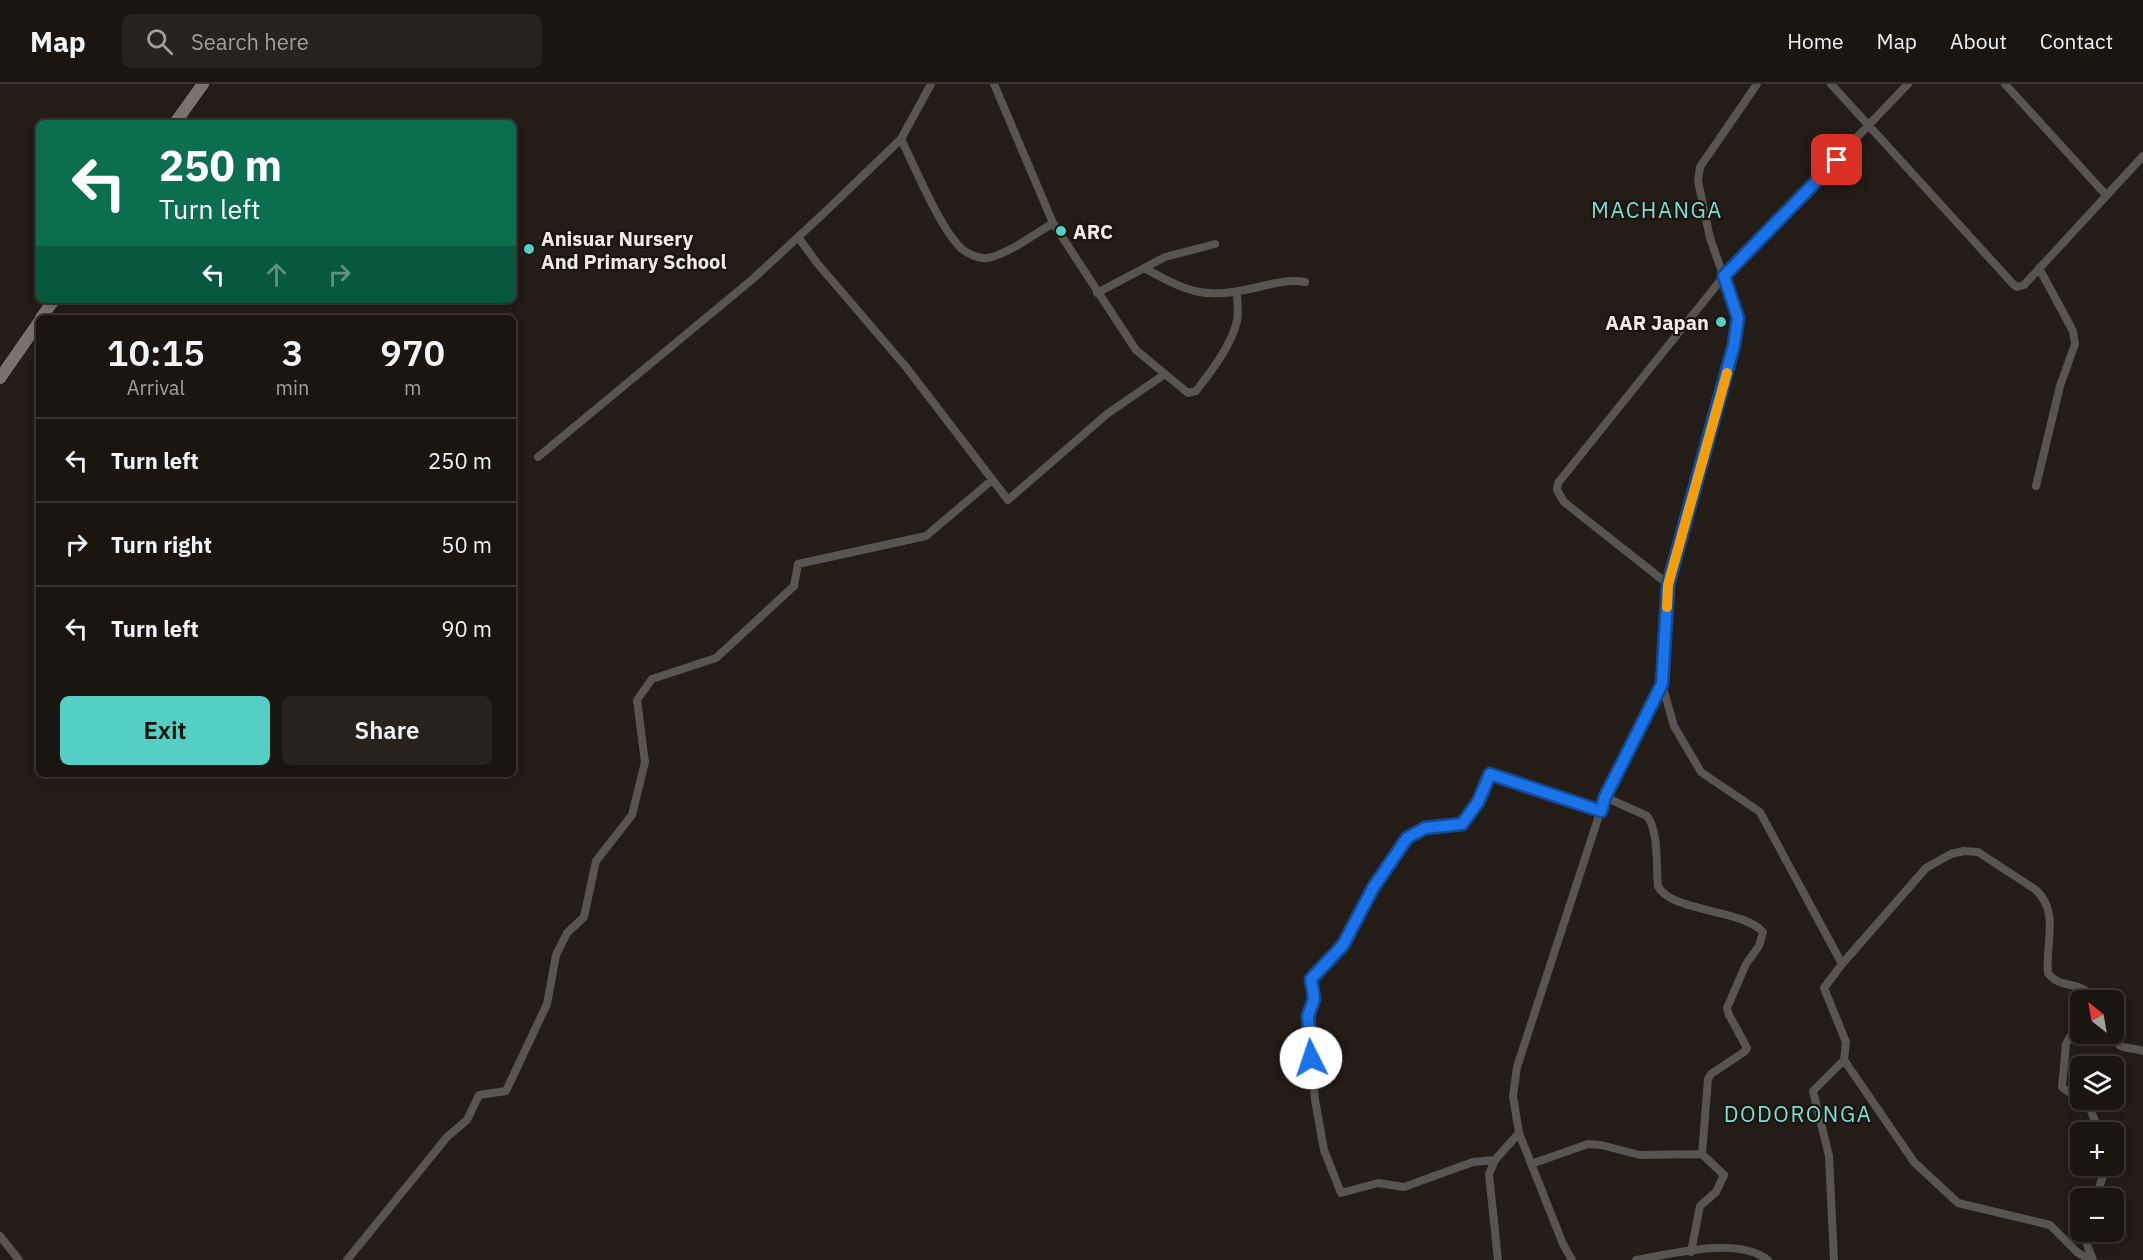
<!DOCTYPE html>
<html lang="en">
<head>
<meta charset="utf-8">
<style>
  :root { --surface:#1b1511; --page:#28221f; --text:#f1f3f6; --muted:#a09f9f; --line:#393431; --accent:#55cec4 }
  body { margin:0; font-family:"IBM Plex Sans",sans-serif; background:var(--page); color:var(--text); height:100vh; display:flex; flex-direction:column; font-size:22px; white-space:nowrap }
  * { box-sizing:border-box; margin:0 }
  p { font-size:20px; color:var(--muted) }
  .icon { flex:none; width:33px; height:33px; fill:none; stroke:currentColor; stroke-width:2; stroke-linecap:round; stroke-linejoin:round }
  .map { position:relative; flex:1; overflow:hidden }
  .panel { position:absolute; left:36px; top:231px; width:480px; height:462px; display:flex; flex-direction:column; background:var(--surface); border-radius:9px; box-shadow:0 3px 9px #0003,0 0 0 2px var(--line) }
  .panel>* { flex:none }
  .banner { position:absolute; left:36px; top:36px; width:480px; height:183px; border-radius:9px; box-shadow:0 3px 9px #0003,0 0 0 2px var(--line); background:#0b6e4f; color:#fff; overflow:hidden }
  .needle { width:39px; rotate:329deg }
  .tools { position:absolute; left:2070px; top:906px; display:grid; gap:12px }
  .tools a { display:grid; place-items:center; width:54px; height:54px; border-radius:9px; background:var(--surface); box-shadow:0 3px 9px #0003,0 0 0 2px var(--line); font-size:30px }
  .pin { position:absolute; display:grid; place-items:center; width:51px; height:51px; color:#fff; margin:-26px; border-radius:12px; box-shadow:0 3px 9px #0006 }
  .me { position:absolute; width:66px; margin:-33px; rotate:356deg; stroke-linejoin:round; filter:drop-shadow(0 0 4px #0008) }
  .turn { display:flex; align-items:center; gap:21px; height:126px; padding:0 24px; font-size:27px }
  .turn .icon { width:78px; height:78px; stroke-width:2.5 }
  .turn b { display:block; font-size:42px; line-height:51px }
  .lanes { display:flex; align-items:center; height:57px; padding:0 24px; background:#0003; justify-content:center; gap:30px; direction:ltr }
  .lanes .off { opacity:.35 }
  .eta { display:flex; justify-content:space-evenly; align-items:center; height:102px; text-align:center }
  .eta b { font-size:36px; font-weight:600; line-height:42px }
  .action { display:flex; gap:12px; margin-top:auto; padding:12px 24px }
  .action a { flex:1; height:69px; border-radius:9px; background:var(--accent); color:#111; font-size:24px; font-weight:600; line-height:69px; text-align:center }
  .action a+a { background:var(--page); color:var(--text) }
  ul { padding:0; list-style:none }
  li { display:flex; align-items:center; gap:18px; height:84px; padding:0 24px; border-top:2px solid var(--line) }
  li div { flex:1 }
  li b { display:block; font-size:22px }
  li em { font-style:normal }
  header { display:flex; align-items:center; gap:36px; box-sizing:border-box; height:84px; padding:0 30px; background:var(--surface); border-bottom:2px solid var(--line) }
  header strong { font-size:28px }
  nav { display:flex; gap:33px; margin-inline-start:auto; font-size:21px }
  .search { width:420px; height:54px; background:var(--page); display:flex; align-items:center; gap:15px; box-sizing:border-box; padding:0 21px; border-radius:9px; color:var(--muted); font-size:22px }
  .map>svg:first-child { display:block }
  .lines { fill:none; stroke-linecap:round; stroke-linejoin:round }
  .minor { stroke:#585451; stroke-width:8 }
  .secondary { stroke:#79726e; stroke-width:12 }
  .route-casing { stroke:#114b97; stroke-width:15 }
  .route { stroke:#1a73e8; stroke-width:10 }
  .slow { stroke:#f59e0b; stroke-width:10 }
  .poi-dot { fill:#55cec4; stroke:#1a130e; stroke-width:2 }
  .labels { text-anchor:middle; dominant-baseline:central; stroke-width:4.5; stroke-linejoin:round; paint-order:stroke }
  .poi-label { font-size:20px; font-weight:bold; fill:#f0ebe7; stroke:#1a130e; text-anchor:start }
  .quarter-label { font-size:22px; letter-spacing:1.5px; fill:#76e1d8; stroke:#1a130e }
</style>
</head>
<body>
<header>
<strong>Map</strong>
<div class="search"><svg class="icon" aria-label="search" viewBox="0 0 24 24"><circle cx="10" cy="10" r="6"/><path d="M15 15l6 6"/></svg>Search here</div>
<nav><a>Home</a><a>Map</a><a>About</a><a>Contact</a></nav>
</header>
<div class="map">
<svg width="2143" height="1176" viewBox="0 0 2143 1176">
  <rect width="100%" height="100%" fill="#241c17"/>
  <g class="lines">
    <!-- minor -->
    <path class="minor" d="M994,0L1053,139L1136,266L1188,309L1196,307C1212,286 1231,262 1237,237C1239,228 1237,217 1237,208
      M1831,0L2013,200L2017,203L2024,201L2143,72
      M2005,0L2106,111
      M901,55C915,83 940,145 962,165C968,170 979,175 987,174C1006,171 1037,149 1053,139
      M798,153L817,179L906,283L1008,416L1107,330L1165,290
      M1144,184C1188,208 1204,216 1254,204C1272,200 1287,195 1305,198
      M1097,209L1165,173L1215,160
      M538,373L754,194L825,128L901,55L931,0
      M2036,402L2060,302L2075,260L2073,247L2039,184
      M1669,501L1564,418L1557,406L1558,399L1724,192L1908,0
      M1662,600L1674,642L1701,688L1760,728L1842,880L1824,904L1846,958L1844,976L1813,1007L1829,1072L1834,1176
      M1605,713L1647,732C1659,747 1656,783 1658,802C1670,828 1743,825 1763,848L1759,862L1746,880L1727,924L1729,931L1747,964L1744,968L1711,990L1708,995L1702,1070
      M1842,880L1926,784L1951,770L1964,767L1978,768L2036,806C2060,829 2045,859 2048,889C2061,907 2080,894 2094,916
      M2080,936L2066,960L2062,1003L2090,1024L2099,1048
      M2111,950C2122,969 2125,961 2143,967
      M1844,976L1914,1078L1958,1119L2050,1141L2077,1168L2090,1176
      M1495,1076L1473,1078L1404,1103L1378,1099L1341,1109L1324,1066L1315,1016L1308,932L1315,915L1311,895L1343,861L1373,804L1407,754L1425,744L1462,740L1477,718L1490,690L1601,727
      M1531,1080L1588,1060L1601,1061L1640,1071L1702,1070L1724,1091L1716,1108L1700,1122L1691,1168
      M2096,1114L2106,1082
      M2090,1148L2084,1153L2093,1176
      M0,1152L19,1176
      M347,1176L447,1053L467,1036L479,1011L506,1007L547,920L556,871L567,849L584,833L596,777L632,731L645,678L637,616L652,595L716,574L794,502L798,480L926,452L992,396
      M1498,1176L1489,1090L1495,1076L1519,1049
      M1572,1176L1563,1160L1519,1049L1513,1012L1517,983L1605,713L1662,600L1669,501L1734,261L1738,234L1710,154L1698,97L1700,83L1757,0
      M1636,1176C1672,1170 1738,1152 1768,1176"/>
    <!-- secondary -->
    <path class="secondary" d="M175,39L203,0
      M41,234L54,216
      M0,294L39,238"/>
  </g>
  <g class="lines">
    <defs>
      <path id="route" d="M1311,974L1308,932L1314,915L1311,895L1343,861L1373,804L1407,754L1425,744L1462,740L1478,718L1490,690L1601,727L1605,713L1662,600L1668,501L1734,261L1738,234L1724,192L1837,76"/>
    </defs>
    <!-- route casing -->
    <use href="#route" class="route-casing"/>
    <!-- route -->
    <use href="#route" class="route"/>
    <!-- slow -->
    <path class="slow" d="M1667,523L1668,501L1727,289"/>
  </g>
  <!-- markers -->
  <g class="poi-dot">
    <circle cx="1061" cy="147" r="6"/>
    <circle cx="529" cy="165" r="6"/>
    <circle cx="1721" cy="238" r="6"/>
  </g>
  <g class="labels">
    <!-- poi labels -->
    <g class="poi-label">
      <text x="1073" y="147">ARC</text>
      <text x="541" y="154">Anisuar Nursery<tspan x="541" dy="23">And Primary School</tspan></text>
      <text x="1709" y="238" text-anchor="end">AAR Japan</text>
    </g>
    <!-- quarter labels -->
    <g class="quarter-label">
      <text x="1657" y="125">MACHANGA</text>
      <text x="1798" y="1029">DODORONGA</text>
    </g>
  </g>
</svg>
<div class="tools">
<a><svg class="needle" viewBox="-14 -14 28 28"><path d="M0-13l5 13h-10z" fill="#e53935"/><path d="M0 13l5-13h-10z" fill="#a09f9f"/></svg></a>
<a><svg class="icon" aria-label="layers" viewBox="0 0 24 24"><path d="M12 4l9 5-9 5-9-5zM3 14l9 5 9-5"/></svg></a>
<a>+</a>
<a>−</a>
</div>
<div class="pin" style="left:1837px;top:76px;background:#d93025"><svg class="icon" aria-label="arrive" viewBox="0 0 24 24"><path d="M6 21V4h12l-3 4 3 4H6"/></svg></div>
<svg class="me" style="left:1311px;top:974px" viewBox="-20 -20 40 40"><circle r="19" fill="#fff"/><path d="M0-13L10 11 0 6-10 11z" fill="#1a73e8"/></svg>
<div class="banner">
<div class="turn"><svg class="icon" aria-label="left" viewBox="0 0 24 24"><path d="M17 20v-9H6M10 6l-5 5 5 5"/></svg><div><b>250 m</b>Turn left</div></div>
<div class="lanes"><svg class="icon" aria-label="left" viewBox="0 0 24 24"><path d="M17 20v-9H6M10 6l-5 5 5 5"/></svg><svg class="icon off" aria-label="ahead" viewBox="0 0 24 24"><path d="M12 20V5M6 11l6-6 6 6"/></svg><svg class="icon off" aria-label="right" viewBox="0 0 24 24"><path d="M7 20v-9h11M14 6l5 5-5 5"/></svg></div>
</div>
<section class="panel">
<div class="eta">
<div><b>10:15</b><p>Arrival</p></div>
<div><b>3</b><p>min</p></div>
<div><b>970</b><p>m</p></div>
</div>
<ul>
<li><svg class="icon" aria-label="left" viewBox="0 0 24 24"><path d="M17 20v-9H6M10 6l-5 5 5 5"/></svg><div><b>Turn left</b></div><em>250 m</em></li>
<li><svg class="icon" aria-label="right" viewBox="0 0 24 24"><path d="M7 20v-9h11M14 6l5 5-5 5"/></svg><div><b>Turn right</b></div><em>50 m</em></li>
<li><svg class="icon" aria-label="left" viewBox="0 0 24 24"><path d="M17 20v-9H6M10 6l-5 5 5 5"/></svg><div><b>Turn left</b></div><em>90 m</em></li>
</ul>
<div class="action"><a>Exit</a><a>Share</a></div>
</section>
</div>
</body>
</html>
